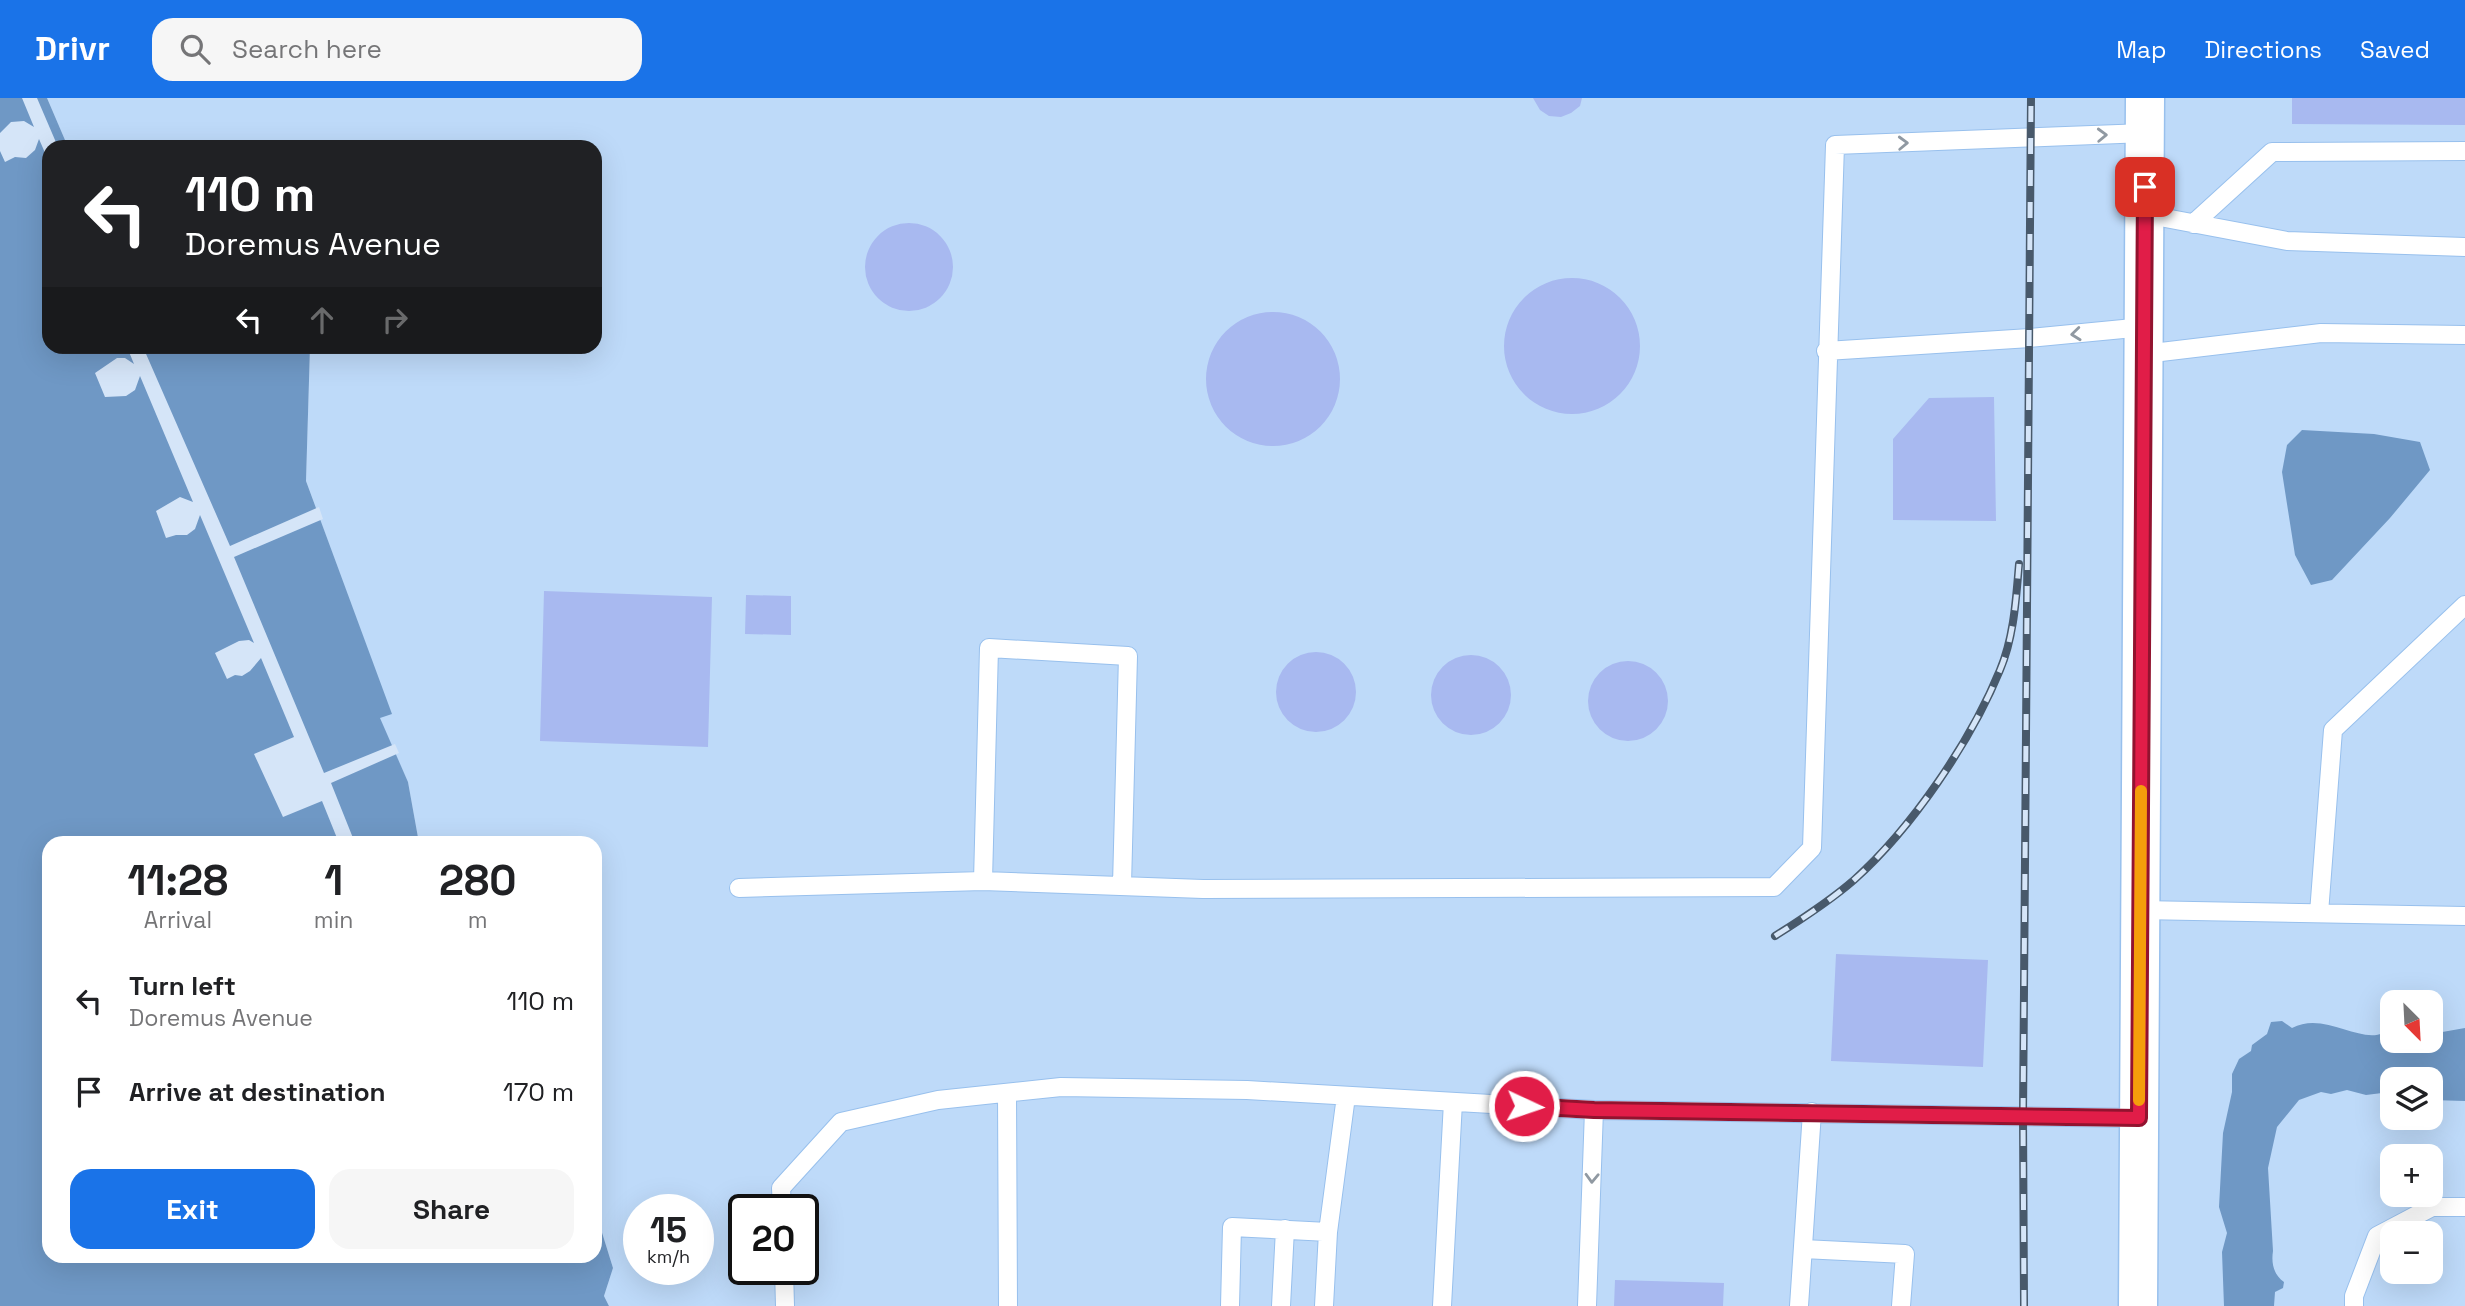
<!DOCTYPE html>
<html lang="en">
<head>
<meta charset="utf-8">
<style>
  :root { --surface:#fff; --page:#f6f6f6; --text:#202124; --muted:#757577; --accent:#1a73e8 }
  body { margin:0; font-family:"Space Grotesk",sans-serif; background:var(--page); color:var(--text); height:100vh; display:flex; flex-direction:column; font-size:26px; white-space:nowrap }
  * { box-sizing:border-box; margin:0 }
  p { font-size:23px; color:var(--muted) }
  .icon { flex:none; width:38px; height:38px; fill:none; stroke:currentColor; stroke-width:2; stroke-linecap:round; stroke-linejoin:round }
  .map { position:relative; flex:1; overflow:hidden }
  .side { position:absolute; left:42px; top:738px; width:560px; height:427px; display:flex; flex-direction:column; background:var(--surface); border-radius:21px; box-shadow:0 7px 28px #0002 }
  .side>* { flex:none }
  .guide { position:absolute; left:42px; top:42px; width:560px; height:214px; border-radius:21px; box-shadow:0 7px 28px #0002; background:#202124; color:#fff; overflow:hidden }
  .needle { width:46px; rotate:156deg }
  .fabs { position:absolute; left:2380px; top:892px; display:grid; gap:14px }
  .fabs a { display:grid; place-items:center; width:63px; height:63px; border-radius:14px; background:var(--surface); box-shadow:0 7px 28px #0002; font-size:35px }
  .speed { position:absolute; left:623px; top:1096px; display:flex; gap:14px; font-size:35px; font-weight:700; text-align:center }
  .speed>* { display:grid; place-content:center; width:91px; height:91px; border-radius:50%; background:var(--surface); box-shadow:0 7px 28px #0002; line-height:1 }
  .speed small { font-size:18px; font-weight:400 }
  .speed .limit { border:4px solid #111; border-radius:10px; background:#fff; color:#111 }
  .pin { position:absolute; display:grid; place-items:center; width:60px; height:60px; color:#fff; margin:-30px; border-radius:14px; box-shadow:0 4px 10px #0006 }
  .me { position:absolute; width:77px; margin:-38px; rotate:93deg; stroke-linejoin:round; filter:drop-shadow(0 0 5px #0008) }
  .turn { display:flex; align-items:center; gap:24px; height:147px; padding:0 28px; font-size:32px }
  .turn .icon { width:91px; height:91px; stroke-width:2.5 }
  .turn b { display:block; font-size:49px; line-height:60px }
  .lanes { display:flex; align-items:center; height:66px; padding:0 28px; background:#0003; justify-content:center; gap:35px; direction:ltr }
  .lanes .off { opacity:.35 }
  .eta { display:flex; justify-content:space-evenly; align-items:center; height:119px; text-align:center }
  .eta b { font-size:42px; font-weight:600; line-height:49px }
  .action { display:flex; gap:14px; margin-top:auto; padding:14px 28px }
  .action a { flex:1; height:80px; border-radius:21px; background:var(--accent); color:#fff; font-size:28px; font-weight:600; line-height:80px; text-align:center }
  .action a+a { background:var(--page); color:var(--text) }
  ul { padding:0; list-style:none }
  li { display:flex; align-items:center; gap:21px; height:91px; padding:0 28px }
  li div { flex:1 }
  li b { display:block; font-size:26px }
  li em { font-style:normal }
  header { display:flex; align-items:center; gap:42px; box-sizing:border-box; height:98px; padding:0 35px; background:var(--accent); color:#fff }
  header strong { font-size:33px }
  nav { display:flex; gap:38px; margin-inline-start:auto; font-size:24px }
  .search { width:490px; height:63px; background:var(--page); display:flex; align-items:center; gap:18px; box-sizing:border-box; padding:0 24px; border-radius:21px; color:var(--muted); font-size:26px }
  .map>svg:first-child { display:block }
  .built { fill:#bedaf9; fill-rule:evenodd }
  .water { fill:#6f98c5 }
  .pier { fill:#d5e5f8 }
  .building { fill:#a8b9f0 }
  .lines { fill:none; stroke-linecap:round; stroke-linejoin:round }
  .service-casing { stroke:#98c0ed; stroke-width:20 }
  .secondary-casing { stroke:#98c0ed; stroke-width:41 }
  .service { stroke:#fff; stroke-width:18 }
  .secondary { stroke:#fff; stroke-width:38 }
  .rail-casing { stroke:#48596b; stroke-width:8 }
  .rail { stroke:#d5e5f8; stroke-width:5; stroke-dasharray:16; stroke-linecap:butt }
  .oneway { stroke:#9099a2 }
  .route-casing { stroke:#92132f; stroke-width:18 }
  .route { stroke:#e11d48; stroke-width:12 }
  .slow { stroke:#f59e0b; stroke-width:12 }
</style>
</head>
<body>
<header>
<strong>Drivr</strong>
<div class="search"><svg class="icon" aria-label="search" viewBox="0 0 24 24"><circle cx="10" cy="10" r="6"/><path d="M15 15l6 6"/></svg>Search here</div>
<nav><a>Map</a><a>Directions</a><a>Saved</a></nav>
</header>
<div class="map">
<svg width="2465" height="1208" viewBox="0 0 2465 1208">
  <rect width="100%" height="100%" fill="#d5e5f8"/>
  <!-- built -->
  <path class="built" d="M47,0H2465V1208H609L604,1198L613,1170L595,1112V746L419,745L408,684L379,620L391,615L306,383L310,249L595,248V49H68ZM2392,905H2431V943H2392ZM2392,982H2431V1020H2392ZM2392,1059H2431V1097H2392ZM639,1111H698V1171H639ZM744,1111H803V1171H744ZM2392,1136H2431V1174H2392Z"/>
  <!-- water -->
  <path class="water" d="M0,0H47L68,49H49V248L310,249L306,383L392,616L380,620L408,684L419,745L49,746V1158H595V1112L613,1170L604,1198L609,1208H0Z
    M2302,332L2374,336L2420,344L2430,372L2390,420L2332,482L2311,487L2295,457L2282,374L2287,347Z
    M2392,916V943H2431V936L2465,930V1003L2431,1002V982H2392V998L2382,995L2366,997L2347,992L2331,996L2321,994L2299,1002L2277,1029L2268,1070L2273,1153C2271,1166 2274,1177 2284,1184L2283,1190L2275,1194L2274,1208H2224L2222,1154L2227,1135L2219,1109L2223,1035L2232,994V976L2239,961L2251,953L2252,947L2267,936L2271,924L2282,923L2292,930C2324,913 2360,946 2383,935C2384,934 2390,927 2391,927L2390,920Z"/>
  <!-- pier -->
  <path class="pier" d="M22,0H37L58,49H49V64L39,41L35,52L26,60L15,59L5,64L0,53V35L11,24L24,23L34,29Z
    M127,249H143L230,448L319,409L323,421L234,459L324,675L395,646L399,655L331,685L355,745H339L322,703L283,719L254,656L294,639L261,560L250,573L242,578L235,577L227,581L215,555L239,543L249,542L254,545L200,417L195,431L187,437H176L166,440L156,413L180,399L193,404L140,278L135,292L126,298L105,299L95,275L117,260H125L134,266Z"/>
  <!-- building -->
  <path class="building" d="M1533,0H1582L1580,8L1571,15L1561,19L1549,18L1540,12Z
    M2292,0H2465V27L2292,26Z
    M865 169a44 44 0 1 1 88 0a44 44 0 1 1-88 0Z
    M1504 248a68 68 0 1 1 136 0a68 68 0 1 1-136 0Z
    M1206 281a67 67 0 1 1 134 0a67 67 0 1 1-134 0Z
    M1994,299L1996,423L1893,422V341L1929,300Z
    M544,493L712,499L708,649L540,643Z
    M746,497L791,498V537L745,536Z
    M1276 594a40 40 0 1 1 80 0a40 40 0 1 1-80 0Z
    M1431 597a40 40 0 1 1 80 0a40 40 0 1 1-80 0Z
    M1588 603a40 40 0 1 1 80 0a40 40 0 1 1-80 0Z
    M1836,856L1988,862L1983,969L1831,963Z
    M1615,1182L1724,1185L1723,1208H1614Z"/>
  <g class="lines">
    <defs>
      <path id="service" d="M2144,116L2287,143L2465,149
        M2193,126L2272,54L2465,53
        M1826,253L2030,240L2144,229
        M2144,256L2321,235L2465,237
        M1122,787L1128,558L989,550L983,783L1203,791L1774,789L1812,750L1835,47L2145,35
        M739,790L983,783
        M2140,812L2465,818
        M2319,815L2333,632L2465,507
        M1007,995L1008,1208
        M782,1111L781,1090L841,1024L938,1002L1061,989L1247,992L1594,1012L2139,1020
        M1803,1151L1905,1156L1901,1208
        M784,1171L785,1208
        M1230,1208L1232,1129L1328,1134L1346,998
        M1281,1208L1285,1131
        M1324,1208L1328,1134
        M1442,1208L1453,1004
        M1587,1208L1594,1012
        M1799,1208L1812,1014
        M2354,1208V1198L2377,1138L2432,1109H2465"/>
      <path id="secondary" d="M2138,1208L2145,0"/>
    </defs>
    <!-- service casing -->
    <use href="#service" class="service-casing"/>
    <!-- secondary casing -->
    <use href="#secondary" class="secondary-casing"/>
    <!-- service -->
    <use href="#service" class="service"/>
    <!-- secondary -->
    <use href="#secondary" class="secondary"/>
    <defs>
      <path id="rail" d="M1775,838C1802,821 1830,803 1854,782C1912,730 1971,643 2000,572C2014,539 2016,501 2019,466
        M2024,1208L2023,1018L2031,0"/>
    </defs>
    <!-- rail casing -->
    <use href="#rail" class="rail-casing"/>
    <!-- rail -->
    <use href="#rail" class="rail"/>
  </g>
  <!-- one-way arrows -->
  <defs><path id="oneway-chevron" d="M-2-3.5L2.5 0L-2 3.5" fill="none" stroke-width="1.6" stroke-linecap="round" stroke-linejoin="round" transform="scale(1.75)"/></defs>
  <g class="oneway">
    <use href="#oneway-chevron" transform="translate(2102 37) rotate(-2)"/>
    <use href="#oneway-chevron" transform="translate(1903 45) rotate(-2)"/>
    <use href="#oneway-chevron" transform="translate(2076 236) rotate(174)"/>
    <use href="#oneway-chevron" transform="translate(1592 1080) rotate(92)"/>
  </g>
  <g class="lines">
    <defs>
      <path id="route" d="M1524,1008L1594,1012L2139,1020L2145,89"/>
    </defs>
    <!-- route casing -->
    <use href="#route" class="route-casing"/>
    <!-- route -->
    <use href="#route" class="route"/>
    <!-- slow -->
    <path class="slow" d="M2139,1002L2141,693"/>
  </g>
</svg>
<div class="fabs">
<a><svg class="needle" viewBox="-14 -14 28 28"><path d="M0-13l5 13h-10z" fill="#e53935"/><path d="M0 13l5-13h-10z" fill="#757577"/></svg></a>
<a><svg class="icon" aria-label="layers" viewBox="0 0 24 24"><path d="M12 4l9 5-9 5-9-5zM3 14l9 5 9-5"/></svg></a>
<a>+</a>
<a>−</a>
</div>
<div class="speed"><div>15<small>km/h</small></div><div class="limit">20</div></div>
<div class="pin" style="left:2145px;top:89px;background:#d93025"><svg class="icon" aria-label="arrive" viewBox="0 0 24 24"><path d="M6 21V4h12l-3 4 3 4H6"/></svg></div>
<svg class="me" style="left:1524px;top:1008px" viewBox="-20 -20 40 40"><circle r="17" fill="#e11d48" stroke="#fff" stroke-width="3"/><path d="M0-11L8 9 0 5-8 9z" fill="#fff"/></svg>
<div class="guide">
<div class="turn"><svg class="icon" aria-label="left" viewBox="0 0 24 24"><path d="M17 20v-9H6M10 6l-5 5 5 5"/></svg><div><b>110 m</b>Doremus Avenue</div></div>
<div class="lanes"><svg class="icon" aria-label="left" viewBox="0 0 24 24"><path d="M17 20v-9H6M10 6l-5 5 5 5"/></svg><svg class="icon off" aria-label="ahead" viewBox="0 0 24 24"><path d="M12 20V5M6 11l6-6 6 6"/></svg><svg class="icon off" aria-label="right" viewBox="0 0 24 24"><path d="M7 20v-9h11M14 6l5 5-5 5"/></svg></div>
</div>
<section class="side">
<div class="eta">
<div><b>11:28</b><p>Arrival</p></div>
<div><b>1</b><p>min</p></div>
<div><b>280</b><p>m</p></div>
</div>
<ul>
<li><svg class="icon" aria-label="left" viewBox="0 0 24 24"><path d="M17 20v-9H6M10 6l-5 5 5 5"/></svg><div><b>Turn left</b><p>Doremus Avenue</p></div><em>110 m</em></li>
<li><svg class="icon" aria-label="arrive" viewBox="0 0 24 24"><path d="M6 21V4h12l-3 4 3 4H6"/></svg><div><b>Arrive at destination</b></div><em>170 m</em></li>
</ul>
<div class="action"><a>Exit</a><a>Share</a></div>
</section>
</div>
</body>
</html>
